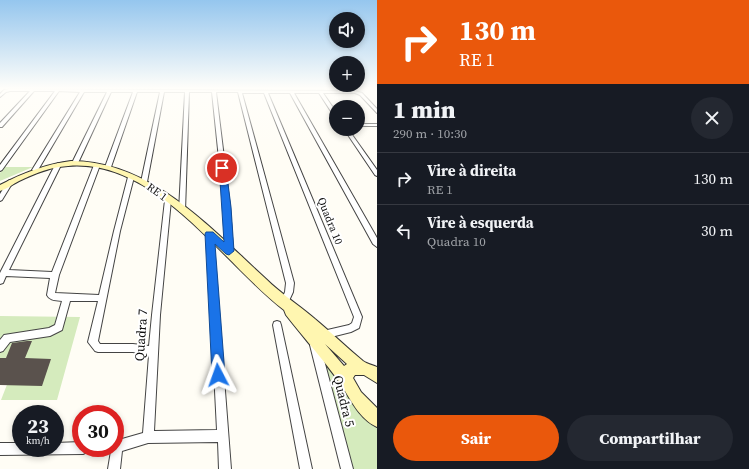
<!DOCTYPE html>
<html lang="pt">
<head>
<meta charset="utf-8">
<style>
  :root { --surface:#171b24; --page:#242831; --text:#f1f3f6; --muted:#9ea1a6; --line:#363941; --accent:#ea580c }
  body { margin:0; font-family:"Source Serif 4",serif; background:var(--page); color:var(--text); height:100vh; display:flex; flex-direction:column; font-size:15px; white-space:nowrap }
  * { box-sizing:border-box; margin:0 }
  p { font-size:13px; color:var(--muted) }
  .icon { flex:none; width:22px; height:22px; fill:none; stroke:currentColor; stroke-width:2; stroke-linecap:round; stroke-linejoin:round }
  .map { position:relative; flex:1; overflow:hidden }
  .drawer { display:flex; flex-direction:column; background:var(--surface); width:372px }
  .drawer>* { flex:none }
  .top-card { background:#ea580c; color:#fff; overflow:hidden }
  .tools { position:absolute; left:329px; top:12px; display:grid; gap:8px }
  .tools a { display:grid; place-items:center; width:36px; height:36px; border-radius:50%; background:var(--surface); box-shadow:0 2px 6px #0003; font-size:20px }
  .speed { position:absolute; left:12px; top:405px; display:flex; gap:8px; font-size:20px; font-weight:700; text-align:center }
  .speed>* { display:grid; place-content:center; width:52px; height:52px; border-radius:50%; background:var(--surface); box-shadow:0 2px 6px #0003; line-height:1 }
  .speed small { font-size:10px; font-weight:400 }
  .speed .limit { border:6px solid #d22; background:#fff; color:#111 }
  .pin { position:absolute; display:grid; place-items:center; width:34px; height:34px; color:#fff; margin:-17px; border:2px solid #fff; border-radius:50%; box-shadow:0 1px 4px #0007 }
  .me { position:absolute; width:44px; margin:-22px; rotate:356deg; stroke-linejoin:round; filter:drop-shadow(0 0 3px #0008) }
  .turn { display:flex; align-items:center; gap:14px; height:84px; padding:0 16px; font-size:18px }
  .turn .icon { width:52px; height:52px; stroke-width:2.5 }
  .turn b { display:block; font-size:28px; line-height:34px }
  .round { display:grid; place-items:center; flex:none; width:42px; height:42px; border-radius:21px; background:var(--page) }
  .summary { display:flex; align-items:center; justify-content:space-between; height:68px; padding:0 16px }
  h1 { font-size:24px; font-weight:800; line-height:30px }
  .primary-button { display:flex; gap:8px; margin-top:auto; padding:8px 16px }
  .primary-button a { flex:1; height:46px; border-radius:24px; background:var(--accent); color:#fff; font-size:16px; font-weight:800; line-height:46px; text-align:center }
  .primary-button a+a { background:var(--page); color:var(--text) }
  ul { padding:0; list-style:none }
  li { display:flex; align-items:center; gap:12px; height:52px; padding:0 16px; border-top:1px solid var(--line) }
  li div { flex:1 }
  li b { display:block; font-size:15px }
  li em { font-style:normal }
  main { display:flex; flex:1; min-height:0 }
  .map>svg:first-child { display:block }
  .green { fill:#d5ebbd }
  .building { fill:#5a524d }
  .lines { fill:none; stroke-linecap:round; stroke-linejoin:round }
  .street-casing { stroke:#444; stroke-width:2 }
  .secondary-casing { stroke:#333; stroke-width:2 }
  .street { fill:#fff; fill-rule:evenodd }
  .secondary { fill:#fff6b0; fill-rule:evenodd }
  .route { fill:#1a73e8; stroke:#114b97 }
  .labels { text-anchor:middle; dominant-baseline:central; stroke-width:4; stroke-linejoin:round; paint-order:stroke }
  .street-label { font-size:11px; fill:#111; stroke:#fff }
  .near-street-label { font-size:13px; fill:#111; stroke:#fff }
</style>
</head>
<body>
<main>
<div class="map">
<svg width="377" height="469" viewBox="0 0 377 469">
  <rect width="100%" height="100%" fill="#fffdf5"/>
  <!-- green -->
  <path class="green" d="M4,167H33L0,181V173Z
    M0,316L80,317L57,400H1L8,382L7,359H0Z
    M320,354L377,427V469H351Z"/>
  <!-- building -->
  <path class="building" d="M27,341H32L25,358L51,359L42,386L0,385V358H6L12,343Z"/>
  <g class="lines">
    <defs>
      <path id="street" d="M9,89L355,91L362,93L377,109V113L360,95L355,93H323L336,112V116H334L319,93H294L377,238V247L373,244L290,93H268L362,317L359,328L351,332L323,339L320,338L318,335L320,332L323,331L349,325L352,323L354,317L264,93H242L294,283L293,292L287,305L284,307L281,305L280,303L285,292L286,283L238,92H216L230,207L233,251L232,253H226L225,251L224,207L212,92H189L185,211L182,213L179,211L185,92H164L147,182L144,184L141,182L160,92H137L111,167L108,169L105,167L133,92H111L78,163L75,165L72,163L107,92H84L38,170L35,172L32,170L80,92L59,91L2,170L0,171V165L55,91H34L2,127H0V123L30,91H10L6,92L0,97V94L4,90Z
        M358,124H377V126H358Z
        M344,129H348L377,170V176L375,175Z
        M58,163L61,165L9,270L52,272L94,165L95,164H99L100,165L59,275L55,293L99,295L114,231L128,177L129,176H133L134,177L120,231L98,341L100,344H133L149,346L152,315L165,200L168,198L171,200L160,315L154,431L217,430L207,234L210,232L213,234L231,469H219L218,442L148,443L122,451L120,469H108L111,451L110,448H115V441L143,433L149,355L133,352H98L95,351L88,342L98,301H70L62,330L50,336L10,342L3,351L0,352V340L4,335L49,328L55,325L62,301C56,300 50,301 47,295L50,278L6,276L3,283L0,284V273L55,165Z
        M10,180L13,182L2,200L0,201V194L8,181Z
        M277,321L280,322L281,325L312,469H300L273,325L274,322Z
        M315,341L318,342L320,345L353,469H341L310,345L312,342Z
        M81,442V448H89L87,452L83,454L0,455V443H21V448H55V443Z"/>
      <path id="secondary" d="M71,161C152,161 211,229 266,279C281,294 299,305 315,319C332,333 347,348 363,361C367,364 373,365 377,367V383L364,375H355L353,378L361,392L377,408V427C359,419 350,398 340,383C323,359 303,337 286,315L284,310C220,261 152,151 59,167C45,169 32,175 19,181C13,184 7,189 0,191V185C23,173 46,164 71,161ZM325,344L347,364L344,366Z"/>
    </defs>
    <!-- street casing -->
    <use href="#street" class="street-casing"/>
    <!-- secondary casing -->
    <use href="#secondary" class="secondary-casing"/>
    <!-- street -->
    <use href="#street" class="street"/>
    <!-- secondary -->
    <use href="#secondary" class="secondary"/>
  </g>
  <!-- sky -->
  <linearGradient id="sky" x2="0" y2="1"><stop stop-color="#95c6ee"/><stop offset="0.57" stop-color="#fffefa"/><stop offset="1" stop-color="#fffefa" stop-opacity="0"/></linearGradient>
  <rect width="377" height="155" fill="url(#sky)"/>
  <!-- route -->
  <path class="route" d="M219,166H222L226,168L231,207L234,251L229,255L226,254L215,244L225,375L223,379L218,381L214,379L212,375L205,234L206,232H213L224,242Z"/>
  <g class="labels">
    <!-- street labels -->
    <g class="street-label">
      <text transform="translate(157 192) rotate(36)">RE 1</text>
      <text transform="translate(330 221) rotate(68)">Quadra 10</text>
    </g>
    <!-- near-street labels -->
    <g class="near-street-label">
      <text transform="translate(141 335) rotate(-86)">Quadra 7</text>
      <text transform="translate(344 401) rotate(76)">Quadra 5</text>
    </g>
  </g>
</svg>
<div class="tools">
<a><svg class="icon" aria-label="sound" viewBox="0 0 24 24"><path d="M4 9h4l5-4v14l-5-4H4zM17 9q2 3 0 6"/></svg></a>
<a>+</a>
<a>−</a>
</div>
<div class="speed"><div>23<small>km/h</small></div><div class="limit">30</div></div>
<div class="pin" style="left:222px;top:168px;background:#d93025"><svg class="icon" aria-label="arrive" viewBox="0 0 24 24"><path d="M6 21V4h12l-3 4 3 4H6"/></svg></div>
<svg class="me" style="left:218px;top:375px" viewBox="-20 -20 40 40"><path d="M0-17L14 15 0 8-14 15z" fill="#1a73e8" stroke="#fff" stroke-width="4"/></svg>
</div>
<section class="drawer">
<div class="top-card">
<div class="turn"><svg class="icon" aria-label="right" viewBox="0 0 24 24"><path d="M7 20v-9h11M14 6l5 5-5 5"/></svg><div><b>130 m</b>RE 1</div></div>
</div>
<div class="summary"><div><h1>1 min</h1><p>290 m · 10:30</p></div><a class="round"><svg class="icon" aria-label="close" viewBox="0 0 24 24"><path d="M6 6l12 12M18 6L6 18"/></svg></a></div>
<ul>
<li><svg class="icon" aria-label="right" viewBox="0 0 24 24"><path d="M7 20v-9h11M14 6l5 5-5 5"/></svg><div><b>Vire à direita</b><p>RE 1</p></div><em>130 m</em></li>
<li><svg class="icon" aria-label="left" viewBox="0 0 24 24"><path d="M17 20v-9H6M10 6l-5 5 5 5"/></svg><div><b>Vire à esquerda</b><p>Quadra 10</p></div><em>30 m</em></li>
</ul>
<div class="primary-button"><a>Sair</a><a>Compartilhar</a></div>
</section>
</main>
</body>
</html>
